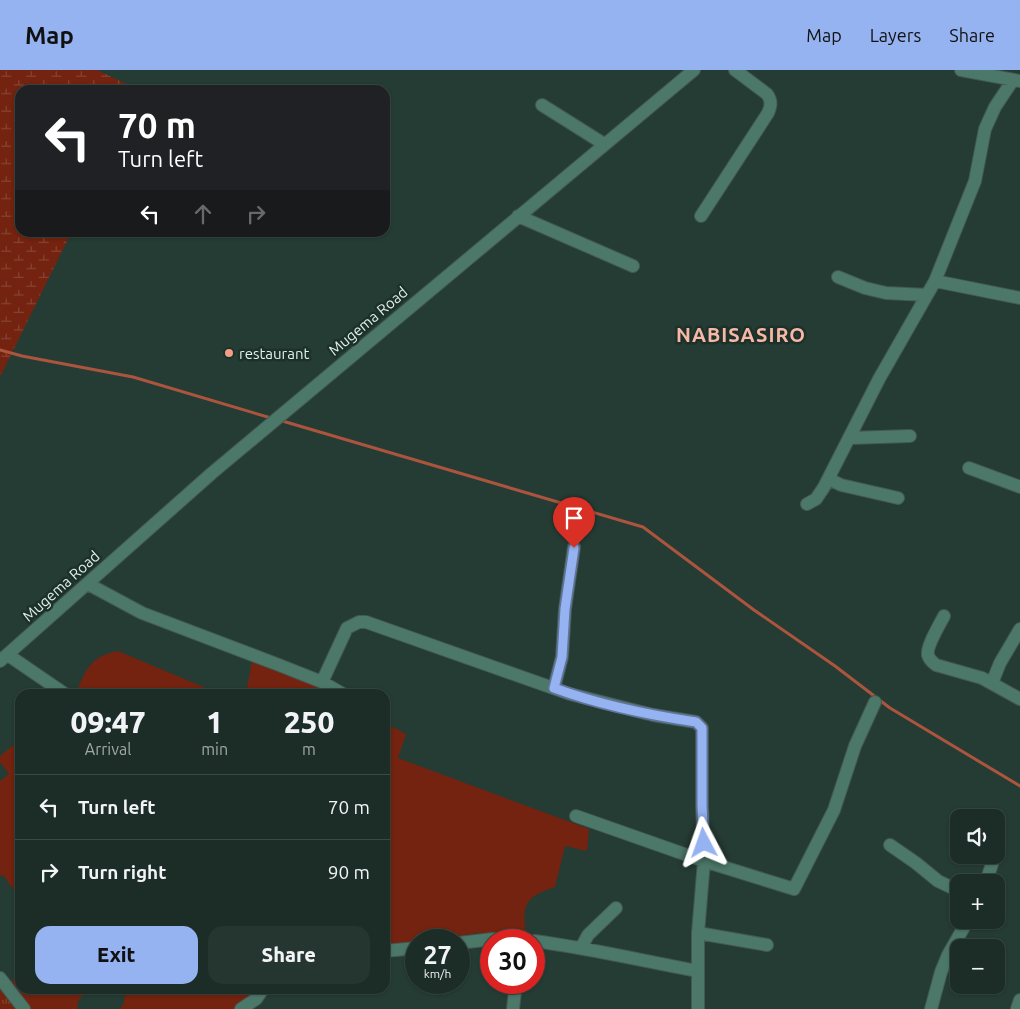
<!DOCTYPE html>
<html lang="en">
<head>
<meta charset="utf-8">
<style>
  :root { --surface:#1c2d27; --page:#25352f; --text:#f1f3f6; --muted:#a0a8a7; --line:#3a4944; --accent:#95b2f1 }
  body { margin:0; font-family:Ubuntu,sans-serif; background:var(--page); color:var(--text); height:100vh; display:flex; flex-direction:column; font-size:19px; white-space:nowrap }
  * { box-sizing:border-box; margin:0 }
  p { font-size:16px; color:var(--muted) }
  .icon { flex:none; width:28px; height:28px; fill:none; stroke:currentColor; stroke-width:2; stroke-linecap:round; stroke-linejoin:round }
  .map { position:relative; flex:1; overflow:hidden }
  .panel { position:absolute; left:15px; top:619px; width:375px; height:305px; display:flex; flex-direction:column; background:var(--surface); border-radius:15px; box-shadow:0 1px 4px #0004,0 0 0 1px var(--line) }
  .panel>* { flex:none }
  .guide { position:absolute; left:15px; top:15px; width:375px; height:152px; border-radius:15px; box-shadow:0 1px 4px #0004,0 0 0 1px var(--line); background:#202124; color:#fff; overflow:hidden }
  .buttons { position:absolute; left:950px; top:739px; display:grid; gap:10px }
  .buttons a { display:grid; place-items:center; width:55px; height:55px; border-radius:10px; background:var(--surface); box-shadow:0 1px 4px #0004,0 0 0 1px var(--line); font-size:25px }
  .speed { position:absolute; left:405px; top:859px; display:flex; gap:10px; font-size:25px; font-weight:700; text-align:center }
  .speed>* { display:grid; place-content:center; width:65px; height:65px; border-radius:50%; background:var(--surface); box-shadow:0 1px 4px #0004,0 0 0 1px var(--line); line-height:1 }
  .speed small { font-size:12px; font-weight:400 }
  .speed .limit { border:8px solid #d22; background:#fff; color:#111 }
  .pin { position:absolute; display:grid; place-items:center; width:42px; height:42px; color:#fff; margin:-51px -21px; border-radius:50% 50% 50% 0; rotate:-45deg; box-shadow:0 0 5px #0007 }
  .pin .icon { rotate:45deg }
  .me { position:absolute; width:55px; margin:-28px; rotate:356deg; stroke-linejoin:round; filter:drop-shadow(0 0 4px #0008) }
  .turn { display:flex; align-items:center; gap:18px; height:105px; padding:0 20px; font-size:22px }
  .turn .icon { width:65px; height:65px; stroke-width:2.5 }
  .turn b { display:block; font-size:35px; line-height:42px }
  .lanes { display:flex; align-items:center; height:48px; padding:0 20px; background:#0003; justify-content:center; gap:25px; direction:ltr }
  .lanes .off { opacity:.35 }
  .eta { display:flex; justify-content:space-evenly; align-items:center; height:85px; text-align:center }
  .eta b { font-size:30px; font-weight:800; line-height:35px }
  .primary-button { display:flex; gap:10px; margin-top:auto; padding:10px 20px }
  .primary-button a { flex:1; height:58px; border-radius:15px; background:var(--accent); color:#111; font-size:20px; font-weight:800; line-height:58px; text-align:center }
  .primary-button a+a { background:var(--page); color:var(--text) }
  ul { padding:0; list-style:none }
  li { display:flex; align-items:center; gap:15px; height:65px; padding:0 20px; border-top:1px solid var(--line) }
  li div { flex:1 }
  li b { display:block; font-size:19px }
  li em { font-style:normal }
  header { display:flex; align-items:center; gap:30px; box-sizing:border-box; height:70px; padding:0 25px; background:var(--accent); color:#111 }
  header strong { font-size:24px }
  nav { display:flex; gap:28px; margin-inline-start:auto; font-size:18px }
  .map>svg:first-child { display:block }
  .grass { fill:#73230f }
  .wetland { fill:url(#wetland-marsh) }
  .park { fill:url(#park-tufts) }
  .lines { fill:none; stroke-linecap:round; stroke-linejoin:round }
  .stream { stroke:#ab543e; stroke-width:3 }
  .minor-casing { stroke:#435951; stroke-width:14 }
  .minor { stroke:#4c786a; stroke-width:12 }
  .route-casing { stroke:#61749d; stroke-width:12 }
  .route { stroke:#95b2f1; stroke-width:9 }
  .poi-dot { fill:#f49e88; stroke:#1b312a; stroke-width:2 }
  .labels { text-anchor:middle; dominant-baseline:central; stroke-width:5; stroke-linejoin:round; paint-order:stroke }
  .street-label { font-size:15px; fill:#e3f0eb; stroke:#1b312a }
  .poi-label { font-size:15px; fill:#e3f0eb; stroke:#1b312a; text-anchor:start }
  .district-label { font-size:20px; font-weight:bold; letter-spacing:1px; fill:#f9b8a7; stroke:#1b312a }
</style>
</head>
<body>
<header>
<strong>Map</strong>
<nav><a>Map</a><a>Layers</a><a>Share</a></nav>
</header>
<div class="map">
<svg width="1020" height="939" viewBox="0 0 1020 939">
  <defs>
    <pattern id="wetland-marsh" width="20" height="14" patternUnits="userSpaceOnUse" patternTransform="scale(1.25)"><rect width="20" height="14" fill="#73230f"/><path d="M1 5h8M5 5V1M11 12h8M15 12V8" fill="none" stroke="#874332"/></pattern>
    <pattern id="park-tufts" width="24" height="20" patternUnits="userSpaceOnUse" patternTransform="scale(1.25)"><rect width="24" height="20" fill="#73230f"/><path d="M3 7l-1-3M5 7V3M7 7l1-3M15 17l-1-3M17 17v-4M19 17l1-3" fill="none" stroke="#874332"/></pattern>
  </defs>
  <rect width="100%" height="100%" fill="#253c34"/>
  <!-- grass -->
  <path class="grass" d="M118,581L220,624H76C85,600 91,586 118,581Z
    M252,591L318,617L316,624H246Z
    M385,653L406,664L398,688L589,759L587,781L565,776L555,817C527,826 521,834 526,863H477L435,870H416V873L385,878Z
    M20,670V831L17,824L3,805L0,806V711L9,704L0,692V686Z
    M20,904V919H88L78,931L77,939H17L4,917Z
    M125,919H259L244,939H120L124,932Z"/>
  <!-- wetland -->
  <path class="wetland" d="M0,0H97L139,20H20V162L71,163L0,307Z"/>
  <!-- park -->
  <path class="park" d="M0,917L17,939H0Z"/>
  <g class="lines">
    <!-- stream -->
    <path class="stream" d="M0,280L22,286L133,307L271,348
      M279,350L643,457L754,540L835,596L890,638L1020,716"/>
    <defs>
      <path id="minor" d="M961,0L1020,11
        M542,35L604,74
        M518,146L633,196
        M701,146L768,43C771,36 772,31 767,24L735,0
        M838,207L865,218L886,223L927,225
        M935,211L1020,228
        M850,368L910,366
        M969,398L1020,417
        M829,409L841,415L898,428
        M807,434L816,429L824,417L879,309L935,211L975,111L985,59L995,37L1013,10
        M88,514L142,543L279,595L322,612L343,624
        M944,546C940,554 926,577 928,585C929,589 932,592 936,595L982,608L1020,629
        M8,585L65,624
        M0,591L212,403L694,0
        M322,612L347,558L359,552H366L570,624L653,645L696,652L702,658V736L704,791L698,863V939
        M992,613L1000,593L1020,559
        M554,618L562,587L565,539L574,477
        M576,746L704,791L794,819L834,740L855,676L875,632
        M890,775L916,793L938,811L959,821
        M986,812L995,785
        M698,863L767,875
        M534,871C589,878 643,891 698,901
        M459,873L493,869L520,870
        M581,878L588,865L616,838
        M385,881L416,878
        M0,908L24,939
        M241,939L256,929L263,919
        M513,939L516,912
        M931,939L941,902L948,885L968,850
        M1017,939L1020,930"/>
    </defs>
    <!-- minor casing -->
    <use href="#minor" class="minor-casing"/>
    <!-- minor -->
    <use href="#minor" class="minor"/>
  </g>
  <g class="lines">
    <defs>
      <path id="route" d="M574,478L565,539L562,587L554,618C600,635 649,645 696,652L702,658V736L704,773"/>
    </defs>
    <!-- route casing -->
    <use href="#route" class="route-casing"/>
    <!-- route -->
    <use href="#route" class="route"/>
  </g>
  <!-- markers -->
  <circle class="poi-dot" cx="229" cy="283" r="5"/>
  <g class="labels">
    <!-- street labels -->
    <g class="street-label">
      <text transform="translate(368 251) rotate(-40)">Mugema Road</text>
      <text transform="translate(61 516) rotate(-42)">Mugema Road</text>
    </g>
    <!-- poi labels -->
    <g class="poi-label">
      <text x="239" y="283">restaurant</text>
    </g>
    <!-- district labels -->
    <g class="district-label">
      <text x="741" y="264">NABISASIRO</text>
    </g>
  </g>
</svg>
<div class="buttons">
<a><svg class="icon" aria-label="sound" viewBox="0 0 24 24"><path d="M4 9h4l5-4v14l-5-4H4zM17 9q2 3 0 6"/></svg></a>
<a>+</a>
<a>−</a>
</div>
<div class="speed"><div>27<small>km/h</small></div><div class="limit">30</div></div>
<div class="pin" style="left:574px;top:478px;background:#d93025"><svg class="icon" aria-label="arrive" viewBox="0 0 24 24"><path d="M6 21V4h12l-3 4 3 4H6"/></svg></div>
<svg class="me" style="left:704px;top:773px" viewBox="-20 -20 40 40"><path d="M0-17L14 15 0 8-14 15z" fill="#95b2f1" stroke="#fff" stroke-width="4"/></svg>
<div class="guide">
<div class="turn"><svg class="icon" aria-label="left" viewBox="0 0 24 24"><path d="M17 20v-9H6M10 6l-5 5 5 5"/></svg><div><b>70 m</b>Turn left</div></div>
<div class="lanes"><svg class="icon" aria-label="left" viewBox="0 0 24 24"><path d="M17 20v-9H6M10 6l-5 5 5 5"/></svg><svg class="icon off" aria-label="ahead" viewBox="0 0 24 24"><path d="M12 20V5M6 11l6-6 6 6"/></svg><svg class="icon off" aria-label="right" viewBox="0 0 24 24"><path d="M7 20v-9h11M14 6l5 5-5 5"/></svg></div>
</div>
<section class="panel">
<div class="eta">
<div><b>09:47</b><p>Arrival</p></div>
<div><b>1</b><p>min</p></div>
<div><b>250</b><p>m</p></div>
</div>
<ul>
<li><svg class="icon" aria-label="left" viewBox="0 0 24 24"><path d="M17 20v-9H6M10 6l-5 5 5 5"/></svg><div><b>Turn left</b></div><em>70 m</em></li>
<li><svg class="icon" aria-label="right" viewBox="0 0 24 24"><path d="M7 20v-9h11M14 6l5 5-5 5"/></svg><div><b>Turn right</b></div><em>90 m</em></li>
</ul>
<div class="primary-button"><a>Exit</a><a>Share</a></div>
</section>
</div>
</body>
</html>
